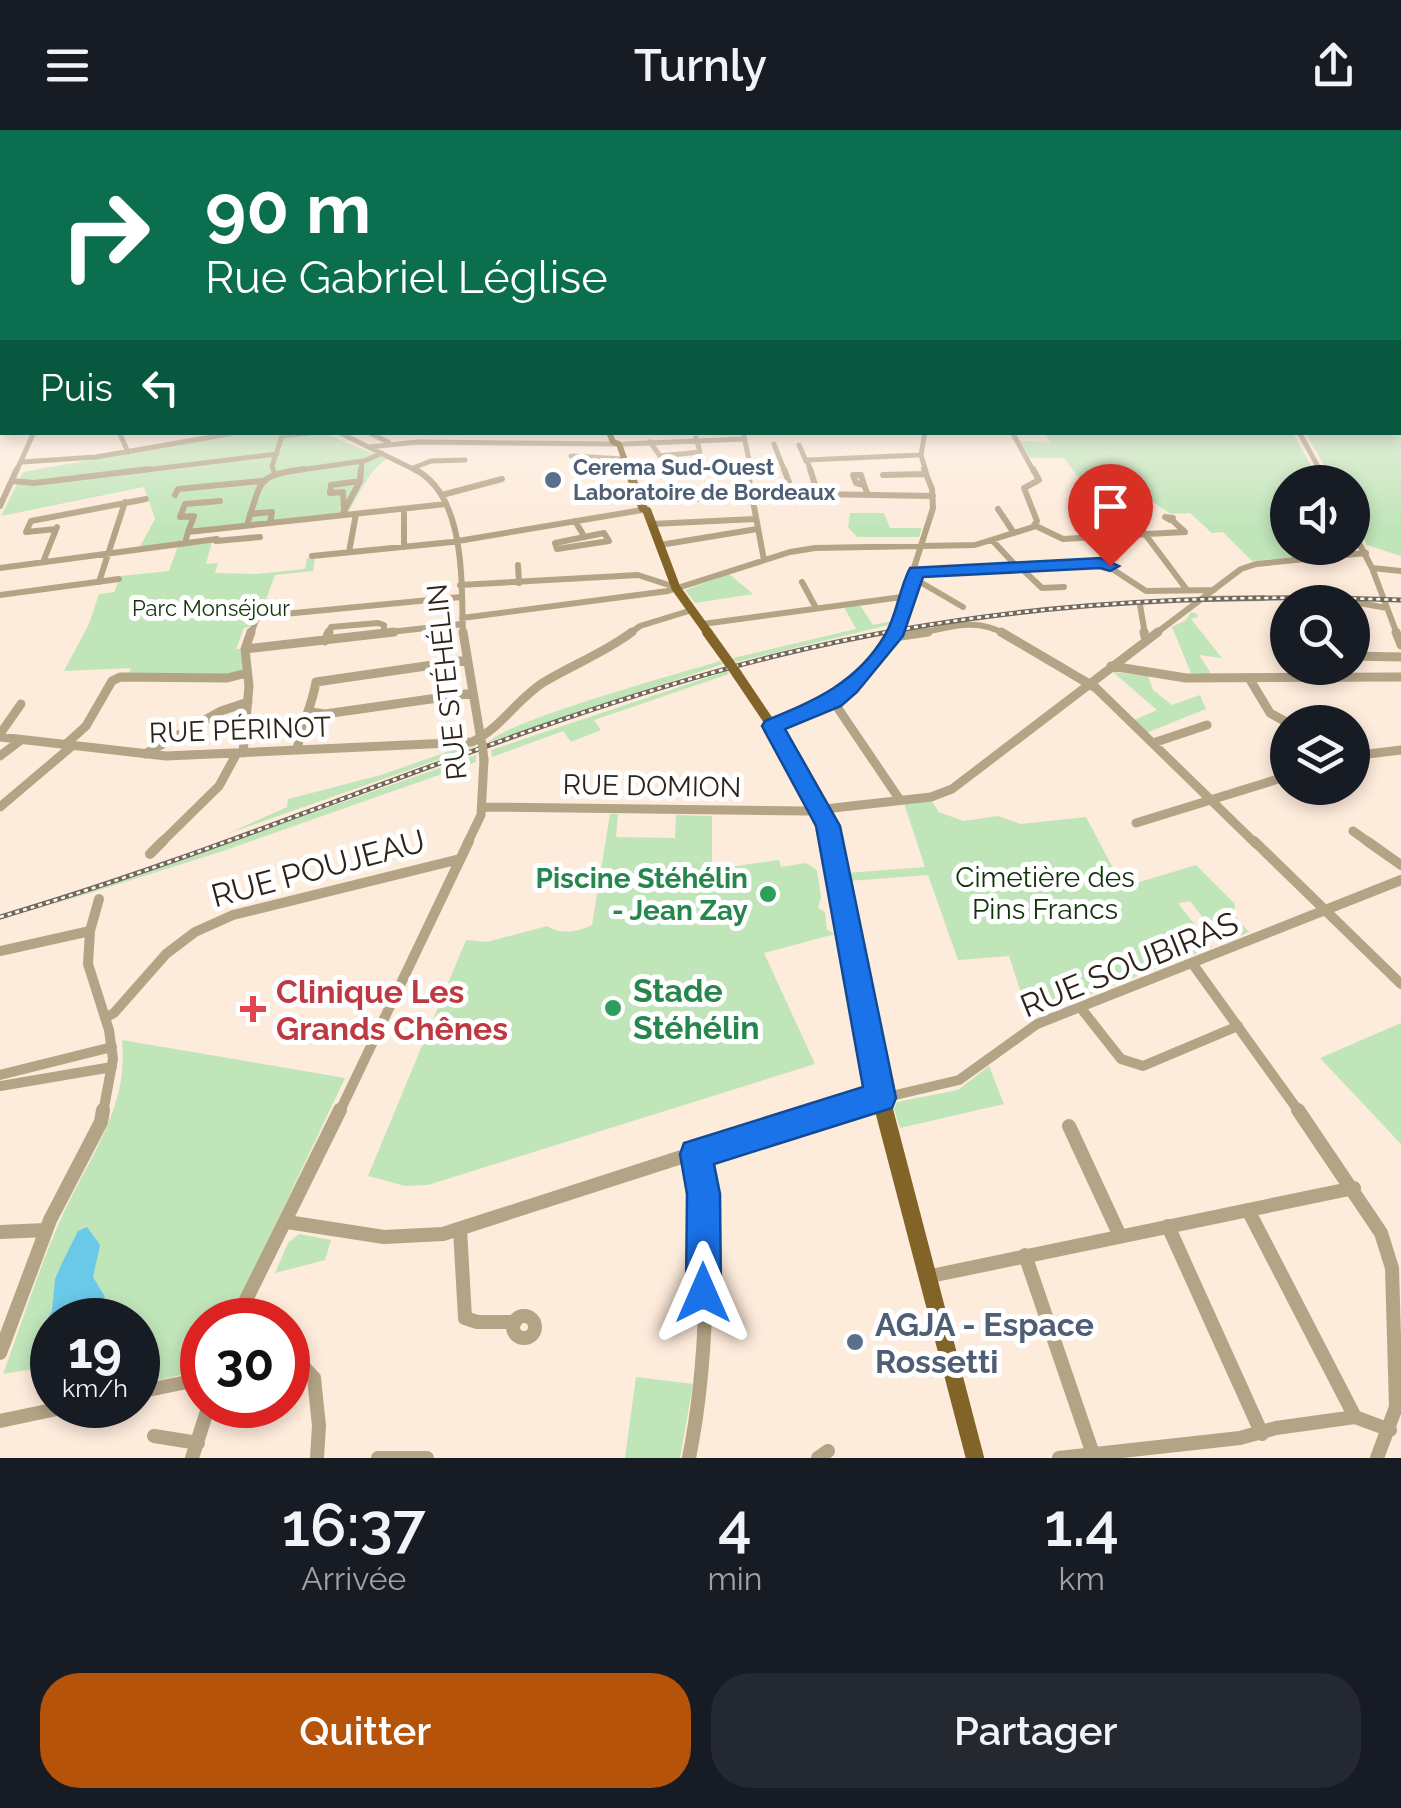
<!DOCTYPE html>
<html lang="fr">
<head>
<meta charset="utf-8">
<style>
  :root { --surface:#171b24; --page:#242831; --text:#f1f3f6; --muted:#9ea1a6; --accent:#b45309 }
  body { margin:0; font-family:Raleway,sans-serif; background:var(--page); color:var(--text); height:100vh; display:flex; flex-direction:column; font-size:38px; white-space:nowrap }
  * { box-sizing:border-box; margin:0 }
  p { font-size:32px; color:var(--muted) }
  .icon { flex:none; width:55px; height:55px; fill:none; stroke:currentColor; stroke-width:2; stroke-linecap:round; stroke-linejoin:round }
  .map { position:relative; height:1328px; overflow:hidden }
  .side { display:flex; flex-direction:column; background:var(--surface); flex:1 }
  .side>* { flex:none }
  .hud { position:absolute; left:0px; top:0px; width:1402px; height:305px; box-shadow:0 5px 15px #0003; background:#0b6e4f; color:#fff; overflow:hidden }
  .tools { position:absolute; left:1270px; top:335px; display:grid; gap:20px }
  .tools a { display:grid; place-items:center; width:100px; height:100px; border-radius:50%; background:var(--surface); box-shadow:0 5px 15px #0003; font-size:50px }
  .speed { position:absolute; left:30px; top:1168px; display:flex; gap:20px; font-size:50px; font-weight:700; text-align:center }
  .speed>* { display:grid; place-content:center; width:130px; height:130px; border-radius:50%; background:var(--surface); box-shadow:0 5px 15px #0003; line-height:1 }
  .speed small { font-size:25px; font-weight:400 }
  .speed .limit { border:15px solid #d22; background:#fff; color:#111 }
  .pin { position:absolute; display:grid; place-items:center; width:85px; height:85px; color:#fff; margin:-102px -42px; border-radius:50% 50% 50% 0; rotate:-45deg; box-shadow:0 0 10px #0007 }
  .pin .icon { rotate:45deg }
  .me { position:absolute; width:110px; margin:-55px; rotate:0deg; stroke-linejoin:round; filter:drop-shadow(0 0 8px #0008) }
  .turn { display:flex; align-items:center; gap:35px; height:210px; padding:0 40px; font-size:45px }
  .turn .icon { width:130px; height:130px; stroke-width:2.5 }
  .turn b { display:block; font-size:70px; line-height:85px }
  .then { display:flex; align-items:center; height:95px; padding:0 40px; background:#0003; gap:20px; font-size:38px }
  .eta { display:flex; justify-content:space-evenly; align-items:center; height:170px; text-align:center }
  .eta b { font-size:60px; font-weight:600; line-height:70px }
  .primary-button { display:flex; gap:20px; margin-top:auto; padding:20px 40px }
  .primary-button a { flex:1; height:115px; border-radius:40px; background:var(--accent); color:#fff; font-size:40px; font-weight:600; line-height:115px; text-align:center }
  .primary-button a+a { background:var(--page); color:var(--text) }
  header { display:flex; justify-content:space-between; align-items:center; height:130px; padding:0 40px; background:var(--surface); font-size:45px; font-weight:600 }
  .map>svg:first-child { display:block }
  .green { fill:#c0e5b9 }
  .water { fill:#6ac8e8 }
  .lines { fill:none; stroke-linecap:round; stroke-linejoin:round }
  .minor-far4 { stroke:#b4a486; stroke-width:5 }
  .minor-far3 { stroke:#b4a486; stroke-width:6 }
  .minor-far2 { stroke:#b4a486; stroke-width:9 }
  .minor-far1 { stroke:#b4a486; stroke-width:10 }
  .minor { stroke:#b4a486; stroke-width:14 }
  .major-far4 { stroke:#826429; stroke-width:6 }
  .major-far3 { stroke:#826429; stroke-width:9 }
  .major-far2 { stroke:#826429; stroke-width:10 }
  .major-far1 { stroke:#826429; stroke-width:14 }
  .major { stroke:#826429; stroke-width:18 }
  .rail-casing { stroke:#74685b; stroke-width:5 }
  .rail { stroke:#fff; stroke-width:2.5; stroke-dasharray:4; stroke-linecap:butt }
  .minor-bridge-far1 { stroke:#b4a486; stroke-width:6 }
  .minor-bridge { stroke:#b4a486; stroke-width:9 }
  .major-bridge { stroke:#826429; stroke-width:10 }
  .route { fill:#1a73e8; stroke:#114b97; stroke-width:2.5 }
  .service-dot { fill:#5c6f8a; stroke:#fff; stroke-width:4 }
  .leisure-dot { fill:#2e9e5b; stroke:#fff; stroke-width:4 }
  .health-dot { fill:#e0444e; stroke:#fff; stroke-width:4 }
  .labels { text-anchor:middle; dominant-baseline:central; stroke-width:10; stroke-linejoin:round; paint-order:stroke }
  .far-service-label { font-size:22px; font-weight:bold; fill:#4e5e75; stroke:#fff; text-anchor:start }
  .far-park-label { font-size:22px; fill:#11340a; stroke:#fff }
  .street-label { font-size:28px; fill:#2d2318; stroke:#fff }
  .park-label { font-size:28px; fill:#11340a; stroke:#fff }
  .leisure-label { font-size:28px; font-weight:bold; fill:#27864d; stroke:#fff; text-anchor:end }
  .near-street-label { font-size:32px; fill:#2d2318; stroke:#fff }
  .near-leisure-label { font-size:32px; font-weight:bold; fill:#27864d; stroke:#fff; text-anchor:start }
  .near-health-label { font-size:32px; font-weight:bold; fill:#be3a42; stroke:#fff; text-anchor:start }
  .near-service-label { font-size:32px; font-weight:bold; fill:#4e5e75; stroke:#fff; text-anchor:start }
</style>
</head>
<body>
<header><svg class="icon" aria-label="menu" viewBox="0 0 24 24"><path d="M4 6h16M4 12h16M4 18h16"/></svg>Turnly<svg class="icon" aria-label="share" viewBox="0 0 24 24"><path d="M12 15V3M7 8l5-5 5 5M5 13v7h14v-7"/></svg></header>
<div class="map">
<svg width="1401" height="1328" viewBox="0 0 1401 1328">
  <rect width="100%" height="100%" fill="#fdebdb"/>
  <!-- green -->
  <path class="green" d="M1401,235V426L1367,415L1353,388L1352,352H1333L1306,303L1400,302Z
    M1044,302L1293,303L1320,352H1288V418H1307L1316,425L1252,431L1223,402L1212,403L1190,383L1171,384L1126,354H1083L1064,328H1030L1020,311L1050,312Z
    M223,303H323L387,329C368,340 360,365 347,383L186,400L182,411L139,418L155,389L144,357L1,386L23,342L230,305Z
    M850,383H884L890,398H922L919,407H857L848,397Z
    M212,412L206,434L218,433L215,443L257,444L305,439L307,428L315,427L313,441L275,445L261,483L254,484L249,497L244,498L236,519H241L244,540L227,546L128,545L131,538L64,541L89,494L99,464L114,462L121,446L169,441L178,416Z
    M729,444L753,464L695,473L685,460Z
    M860,475L873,495L893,491V494L736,532L733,528L856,499L844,477Z
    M1191,482L1197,484L1198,487L1191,489L1222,528L1199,525L1212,545L1191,543L1172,497L1186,490Z
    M720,531L723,534L489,612C509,590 681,543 720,531Z
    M727,541L729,544L594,590L601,600L571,612L563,601L492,627L491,620Z
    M1113,542L1148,546L1153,560L1172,575L1200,565L1206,579L1146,603L1134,590L1157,580Z
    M474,617L227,704L287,677L288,669L381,645L458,618Z
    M476,625V632L223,721L49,776Z
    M931,670L939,682L963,691L998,686L1021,694L1086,687L1123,757L1196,735L1235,774L1234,785L1249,802L1223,813L1190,771L1178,773L1212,817L1044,882L1024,872L1009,826L958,830L928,745L849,751L847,743L925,737L904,673Z
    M610,684H618L616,707L675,708L676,685L712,686V733L717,734L719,747L730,744L729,737L779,730L781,737L806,733L817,740L821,767L818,778L825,782L827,800L835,804L764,823L815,934L428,1055L405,1056L368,1046L466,810L487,812L547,796C560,805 578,802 592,795Z
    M1401,893V1014L1320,928Z
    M122,910L345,948L230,1190H202V1240L138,1255V1190H52V1236L3,1244C22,1194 38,1140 60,1091C86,1032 130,978 122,910Z
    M989,936L1004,974L900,998L894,979L897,972L958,960Z
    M299,1104L331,1110L325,1130L275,1143L288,1113Z
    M636,1247L693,1254L680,1328H625Z"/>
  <!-- water -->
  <path class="water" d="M87,1097L100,1115L93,1147L105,1167L100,1172H75L36,1208L52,1181L55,1149L62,1133L78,1101Z"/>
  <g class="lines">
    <!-- minor-far4 -->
    <path class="minor-far4" d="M119,302L128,322
      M338,302L419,342
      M368,302L388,312
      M743,302L749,330L747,342
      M925,302L921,325L926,342
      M1012,302L1034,342
      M1299,302L1321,342
      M650,312L660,326L700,322L696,308
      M624,314L745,309
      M774,314L785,342
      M799,315L806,331
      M369,317L418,312L619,314
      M571,326L624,329
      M22,332L96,327L229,304
      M413,338L431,331L465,330
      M16,342L34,302
      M129,342L277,324
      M274,342L272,336L282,306L317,302
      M286,342L363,331
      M361,342L362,332L382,323
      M811,342L807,330L919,325"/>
    <!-- minor-far3 -->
    <path class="minor-far3" d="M414,339C467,365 461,455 463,504
      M747,339L764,430
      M784,339L794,366
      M1320,339L1327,352
      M853,345H861L864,355L856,353Z
      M883,345L925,344
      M13,351L34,353L150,339
      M864,355L868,365
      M815,364L933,366
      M175,365L178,359L262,351
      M442,365L502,349
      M692,369L810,366L817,361L810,339
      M0,376L17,339
      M344,378L343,362L330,363L331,355L360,351
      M404,379V417
      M998,379L1014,403
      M1093,379L1127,380L1187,460
      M250,384L272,382L270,393
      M342,385L360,351L361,339
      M1165,387L1173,388L1170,390Z
      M575,391L584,406
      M652,394L755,389
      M247,395C262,350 255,346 304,339
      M1036,396L1063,409L1113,406
      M56,399L26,402L31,391L146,369
      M1352,400L1372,438L1397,504
      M188,402L194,386L180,387L185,374L220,371
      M604,403L609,411L557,419L555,413Z
      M1109,406L1185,402L1172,390
      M992,410L1019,439
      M216,411L260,407
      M185,413L188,402L446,374
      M660,415L757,399
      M349,422L356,384
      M312,426L452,412L642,380
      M43,432L57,397
      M518,435L519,453
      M0,438L217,409
      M1372,438L1401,441
      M1022,439L1042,458L1064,457
      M916,442L1103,433L1146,461L1214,460
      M915,449L963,477
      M99,452L125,372
      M802,452L816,478
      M460,455L638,445L675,457
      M0,465L119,449
      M1204,469L1264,468
      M1288,471L1354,472L1387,478
      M1140,475L1145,504
      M462,488L668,461L790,422L815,418L975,415L1033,397L1037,391L1024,358L1039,350L1033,339
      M897,491L933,378L932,359L924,339
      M703,494L909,466
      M251,504L256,490L263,486L461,467
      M328,504L331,497L378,493L384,495V502
      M372,504L462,494
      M629,504L640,496L692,480
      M917,504C949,497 976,487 1005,504
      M1155,504L1241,439L1256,434L1366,423"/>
    <!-- minor-far2 -->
    <path class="minor-far2" d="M463,502L481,610
      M1001,502L1096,558L1256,714
      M1144,502L1146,511
      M1396,502L1401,515
      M894,507L928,502
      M325,511L329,502
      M245,519L394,502
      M1352,526L1401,527
      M1111,536L1186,548L1401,547
      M1249,548L1270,583L1288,593
      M833,571L900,670
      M311,582L325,584L473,563
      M773,596L843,564L895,505
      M0,604L21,574
      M0,607L166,626L472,612C501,598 517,569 544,552C574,534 604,523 632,502
      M1153,613L1207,595
      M65,615L86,596L112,551L120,547L227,548L247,543
      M297,620C301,595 312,577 316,552L467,530
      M243,623L249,556L245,519L251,502
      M145,624L221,581L248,572
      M0,626L21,610
      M1352,626L1401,620
      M0,677L72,616
      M483,677L807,681L931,667L952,659L1158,502
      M1136,693L1288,646
      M1353,701L1371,714
      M160,714L219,656L237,623
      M467,714L481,685L484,630"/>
    <!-- minor-far1 -->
    <path class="minor-far1" d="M1254,711L1401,854
      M1367,711L1401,735
      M150,724L163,711
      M99,769L90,801L88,834L109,900L113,929L103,983
      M0,821L90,801
      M1192,833L1300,983
      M1080,877L1121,929L1143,936L1238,896
      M105,888L114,883L166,824L195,802L233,785L460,729
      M0,945L112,917
      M0,956L112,937
      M339,983L469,711
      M819,983L959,950L1037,894L1401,750"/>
    <!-- minor -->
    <path class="minor" d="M1298,980L1381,1103L1392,1138L1396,1277L1377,1328
      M1069,996L1120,1106
      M1248,1080L1355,1287
      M287,1092L384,1107L443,1104L827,980
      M1168,1096L1262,1304
      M460,1099L465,1188L477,1192H515
      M0,1102L46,1100
      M1025,1125L1093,1324
      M926,1147L1354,1058
      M513 1197a11 11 0 1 1 22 0a11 11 0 1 1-22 0Z
      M236,1190L340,980
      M288,1220L314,1248L319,1296L317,1328
      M0,1223L50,1090L101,992L103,980
      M138,1262L202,1249
      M0,1291L76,1275
      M154,1306L198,1313
      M192,1328L209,1275
      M378,1328H427
      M689,1328C706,1244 713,1109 696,1025
      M818,1328L828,1321
      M1059,1328L1240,1308L1276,1298L1355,1287L1390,1300"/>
    <!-- major-far4 -->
    <path class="major-far4" d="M609,302L613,312L619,314L629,342"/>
    <!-- major-far3 -->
    <path class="major-far3" d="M628,339L643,378
      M647,381L676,458L709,504"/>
    <!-- major-far2 -->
    <path class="major-far2" d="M707,502L730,534
      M737,544L776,602L828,697L831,714"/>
    <!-- major-far1 -->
    <path class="major-far1" d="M831,711L885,983"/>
    <!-- major -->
    <path class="major" d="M884,980L975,1328"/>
    <defs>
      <path id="rail" d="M0,787C263,710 513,591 779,525C984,475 1191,462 1401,470"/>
    </defs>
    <!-- rail casing -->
    <use href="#rail" class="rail-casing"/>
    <!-- rail -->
    <use href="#rail" class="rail"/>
    <!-- minor-bridge-far1 -->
    <path class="minor-bridge-far1" d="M896,502L897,491"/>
    <!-- minor-bridge -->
    <path class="minor-bridge" d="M482,613L484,630"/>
    <!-- major-bridge -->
    <path class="major-bridge" d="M730,534L737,544"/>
  </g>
  <!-- sky -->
  <linearGradient id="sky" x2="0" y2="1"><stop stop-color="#75bce8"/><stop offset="0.54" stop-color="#fef6ef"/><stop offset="1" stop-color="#fef6ef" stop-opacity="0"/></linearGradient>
  <rect width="1401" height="400" fill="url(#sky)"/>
  <!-- route -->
  <path class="route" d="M1101,428L1119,436L1110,441L1100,438L923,447L903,506L857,562L841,576L785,599L840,696L896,968L892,978L714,1034L720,1064L721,1163L716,1175L703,1180L691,1175L686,1163L687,1064L680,1024L684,1013L863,957L816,696L762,596L765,591C814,571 857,553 885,505C897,485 899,459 910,438Z"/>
  <!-- markers -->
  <g class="service-dot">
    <circle cx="553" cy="350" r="10"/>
    <circle cx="855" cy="1212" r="10"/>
  </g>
  <g class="leisure-dot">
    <circle cx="768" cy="764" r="10"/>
    <circle cx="613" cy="878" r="10"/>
  </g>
  <path class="health-dot" d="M248 864h10v10h10v10h-10v10h-10v-10h-10v-10h10z"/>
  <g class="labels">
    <!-- far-service labels -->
    <g class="far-service-label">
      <text x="573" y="337">Cerema Sud-Ouest<tspan x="573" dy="25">Laboratoire de Bordeaux</tspan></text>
    </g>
    <!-- far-park labels -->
    <g class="far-park-label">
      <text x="211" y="478">Parc Monséjour</text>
    </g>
    <!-- street labels -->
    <g class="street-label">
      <text transform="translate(447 552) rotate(-96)">RUE STÉHÉLIN</text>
      <text transform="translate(240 600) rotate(-2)">RUE PÉRINOT</text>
      <text transform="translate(652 656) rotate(1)">RUE DOMION</text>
    </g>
    <!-- park labels -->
    <g class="park-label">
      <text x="1045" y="747">Cimetière des<tspan x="1045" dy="32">Pins Francs</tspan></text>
    </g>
    <!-- leisure labels -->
    <g class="leisure-label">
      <text x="748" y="748">Piscine Stéhélin<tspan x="748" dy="32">- Jean Zay</tspan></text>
    </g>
    <!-- near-street labels -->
    <g class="near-street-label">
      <text transform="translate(318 738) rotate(-15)">RUE POUJEAU</text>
      <text transform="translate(1129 834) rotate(-22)">RUE SOUBIRAS</text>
    </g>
    <!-- near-leisure labels -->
    <g class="near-leisure-label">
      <text x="633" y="860">Stade<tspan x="633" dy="37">Stéhélin</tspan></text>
    </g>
    <!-- near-health labels -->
    <g class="near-health-label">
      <text x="276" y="861">Clinique Les<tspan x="276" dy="37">Grands Chênes</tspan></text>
    </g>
    <!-- near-service labels -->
    <g class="near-service-label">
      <text x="875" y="1194">AGJA - Espace<tspan x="875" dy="37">Rossetti</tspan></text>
    </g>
  </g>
</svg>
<div class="tools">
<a><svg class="icon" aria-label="sound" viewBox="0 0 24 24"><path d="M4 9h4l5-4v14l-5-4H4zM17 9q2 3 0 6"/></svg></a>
<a><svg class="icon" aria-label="search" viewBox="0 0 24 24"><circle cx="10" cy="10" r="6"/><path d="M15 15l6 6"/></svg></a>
<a><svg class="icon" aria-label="layers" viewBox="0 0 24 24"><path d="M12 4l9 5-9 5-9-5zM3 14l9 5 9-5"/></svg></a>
</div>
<div class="speed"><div>19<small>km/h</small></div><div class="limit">30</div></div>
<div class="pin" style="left:1110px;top:436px;background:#d93025"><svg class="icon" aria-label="arrive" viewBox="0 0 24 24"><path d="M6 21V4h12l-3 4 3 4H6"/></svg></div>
<svg class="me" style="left:703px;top:1163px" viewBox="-20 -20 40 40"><path d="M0-17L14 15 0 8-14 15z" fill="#1a73e8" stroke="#fff" stroke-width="4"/></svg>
<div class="hud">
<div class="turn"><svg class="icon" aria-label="right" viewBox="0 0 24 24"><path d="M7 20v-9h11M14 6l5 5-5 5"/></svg><div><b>90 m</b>Rue Gabriel Léglise</div></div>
<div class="then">Puis<svg class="icon" aria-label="left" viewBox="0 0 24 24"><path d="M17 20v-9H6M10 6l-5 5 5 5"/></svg></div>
</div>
</div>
<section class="side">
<div class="eta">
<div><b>16:37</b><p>Arrivée</p></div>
<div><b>4</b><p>min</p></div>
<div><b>1.4</b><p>km</p></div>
</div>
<div class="primary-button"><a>Quitter</a><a>Partager</a></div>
</section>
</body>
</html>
